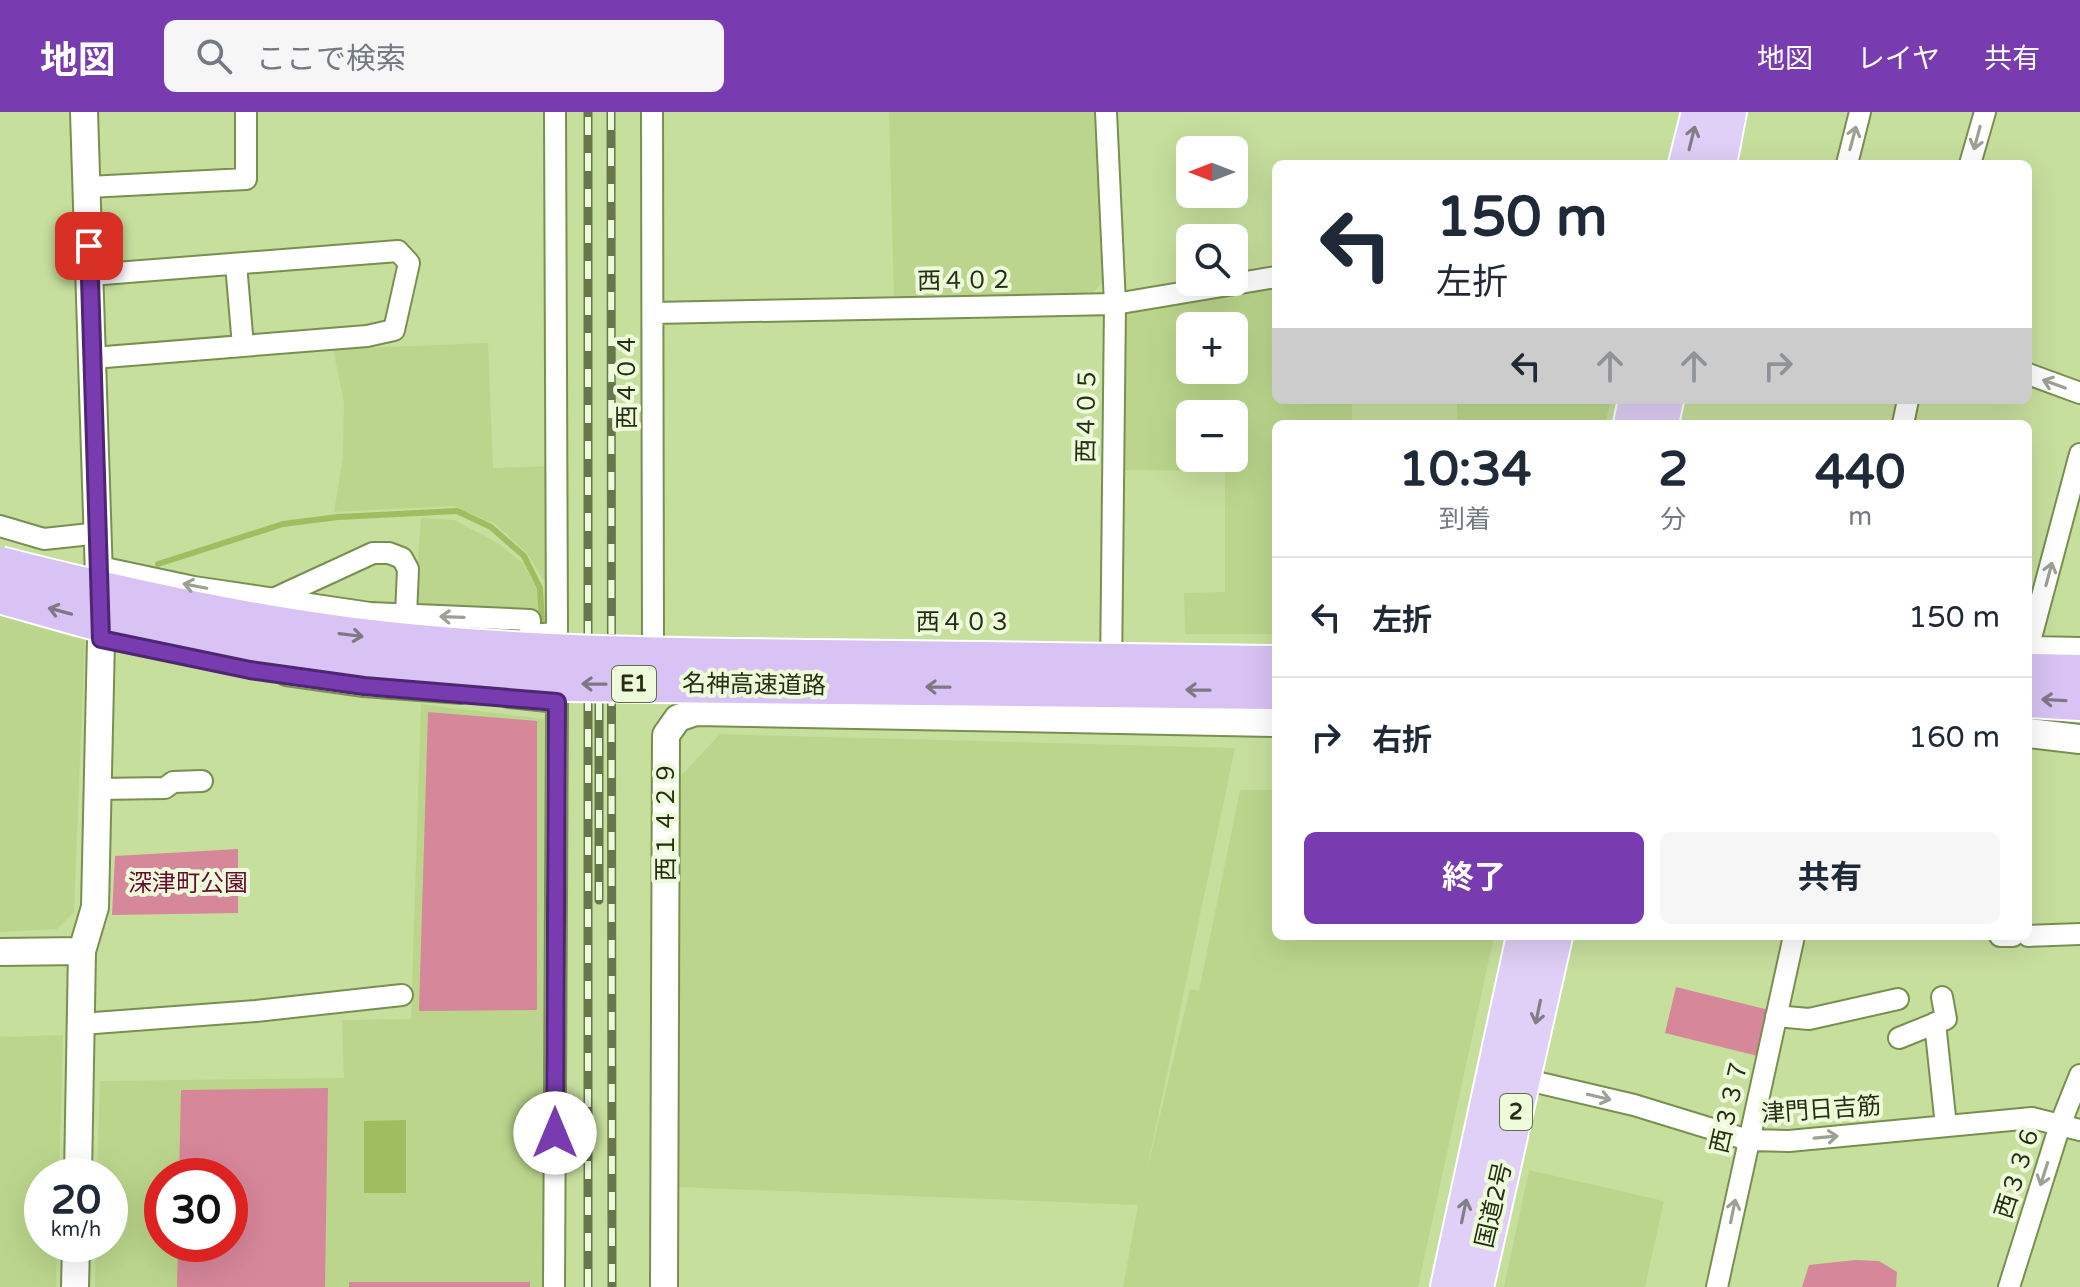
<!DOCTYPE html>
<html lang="ja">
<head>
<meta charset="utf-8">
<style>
  :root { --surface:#fff; --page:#f6f6f7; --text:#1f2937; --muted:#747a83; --line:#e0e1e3; --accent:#783bb0 }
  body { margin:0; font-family:"Varela Round","Noto Sans JP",sans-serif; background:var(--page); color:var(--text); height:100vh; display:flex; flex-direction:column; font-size:30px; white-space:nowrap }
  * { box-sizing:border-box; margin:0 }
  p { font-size:26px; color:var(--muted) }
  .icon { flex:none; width:44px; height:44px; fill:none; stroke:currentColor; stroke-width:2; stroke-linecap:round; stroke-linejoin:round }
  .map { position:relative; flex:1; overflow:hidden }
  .panel { position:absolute; left:1272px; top:308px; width:760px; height:520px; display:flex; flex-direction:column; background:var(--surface); border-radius:12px; box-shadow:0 8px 32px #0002 }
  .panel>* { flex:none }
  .banner { position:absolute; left:1272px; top:48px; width:760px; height:244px; border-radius:12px; box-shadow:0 8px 32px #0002; background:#fff; color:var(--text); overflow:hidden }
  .needle { width:52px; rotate:270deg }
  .buttons { position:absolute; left:1176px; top:24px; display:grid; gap:16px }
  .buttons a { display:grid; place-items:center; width:72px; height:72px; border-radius:12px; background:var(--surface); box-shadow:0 8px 32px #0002; font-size:40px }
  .speed { position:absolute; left:24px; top:1046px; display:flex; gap:16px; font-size:40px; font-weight:700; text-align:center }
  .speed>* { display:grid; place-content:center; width:104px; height:104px; border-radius:50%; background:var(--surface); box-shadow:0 8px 32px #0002; line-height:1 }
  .speed small { font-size:20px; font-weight:400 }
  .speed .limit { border:12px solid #d22; background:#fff; color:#111 }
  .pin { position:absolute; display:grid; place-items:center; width:68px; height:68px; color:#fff; margin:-34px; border-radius:16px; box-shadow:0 4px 12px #0006 }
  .me { position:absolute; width:88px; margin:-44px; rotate:0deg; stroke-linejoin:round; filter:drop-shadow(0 0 6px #0008) }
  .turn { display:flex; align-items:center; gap:28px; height:168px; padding:0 32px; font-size:36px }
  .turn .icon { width:104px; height:104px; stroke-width:2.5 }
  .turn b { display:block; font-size:56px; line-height:68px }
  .lanes { display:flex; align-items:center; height:76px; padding:0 32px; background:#0003; justify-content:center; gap:40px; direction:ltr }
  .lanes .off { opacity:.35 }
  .eta { display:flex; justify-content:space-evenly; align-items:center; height:136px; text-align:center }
  .eta b { font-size:48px; font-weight:700; line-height:56px }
  .button { display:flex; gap:16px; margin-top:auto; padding:16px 32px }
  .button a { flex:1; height:92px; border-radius:12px; background:var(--accent); color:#fff; font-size:32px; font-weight:700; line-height:92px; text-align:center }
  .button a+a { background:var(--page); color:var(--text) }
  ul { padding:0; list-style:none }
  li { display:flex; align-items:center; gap:24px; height:120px; padding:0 32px; border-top:2px solid var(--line) }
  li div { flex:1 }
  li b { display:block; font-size:30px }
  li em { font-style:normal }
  header { display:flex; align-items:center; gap:48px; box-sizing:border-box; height:112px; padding:0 40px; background:var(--accent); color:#fff }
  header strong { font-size:38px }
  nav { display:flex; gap:44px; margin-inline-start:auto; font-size:28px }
  .search { width:560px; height:72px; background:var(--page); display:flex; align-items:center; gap:20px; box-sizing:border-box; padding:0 28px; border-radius:12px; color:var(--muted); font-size:30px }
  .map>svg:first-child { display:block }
  .built { fill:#bbd68c; fill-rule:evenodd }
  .green { fill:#d7879a }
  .water { fill:#9fbe60 }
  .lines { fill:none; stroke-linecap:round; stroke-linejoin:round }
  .stream { stroke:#9fbe60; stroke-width:6 }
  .minor-casing { stroke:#798f50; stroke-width:24 }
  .tertiary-casing { stroke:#798f50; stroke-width:30 }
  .secondary-casing { stroke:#798f50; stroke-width:32 }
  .trunk-casing { stroke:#fff; stroke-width:38 }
  .motorway-casing { stroke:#fff; stroke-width:40 }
  .minor { stroke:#fff; stroke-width:20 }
  .tertiary { stroke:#fff; stroke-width:26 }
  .secondary { stroke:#fff; stroke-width:28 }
  .trunk { stroke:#e0cff6; stroke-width:34 }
  .motorway { stroke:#d8c3f4; stroke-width:36 }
  .rail-casing { stroke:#67764b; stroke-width:9 }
  .rail { stroke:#eefbda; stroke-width:6; stroke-dasharray:18; stroke-linecap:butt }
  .motorway-bridge-casing { stroke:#fff; stroke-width:40; stroke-linecap:butt }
  .motorway-bridge { stroke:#d8c3f4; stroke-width:36 }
  .oneway { stroke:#827e85 }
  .oneway2 { stroke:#9da195 }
  .oneway3 { stroke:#7e7884 }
  .route-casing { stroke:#4e2672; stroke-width:20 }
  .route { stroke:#783bb0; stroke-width:14 }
  .labels { text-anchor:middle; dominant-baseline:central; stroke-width:8; stroke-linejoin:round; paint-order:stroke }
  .shield { fill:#eefbda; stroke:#616c4f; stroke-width:2 }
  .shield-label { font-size:22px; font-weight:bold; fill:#252e14 }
  .street-label { font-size:24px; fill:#252e14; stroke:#eefbda }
  .park-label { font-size:24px; fill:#680b2f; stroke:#eefbda }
</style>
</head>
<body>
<header>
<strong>地図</strong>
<div class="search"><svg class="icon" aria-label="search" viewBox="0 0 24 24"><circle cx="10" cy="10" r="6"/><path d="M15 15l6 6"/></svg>ここで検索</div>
<nav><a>地図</a><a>レイヤ</a><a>共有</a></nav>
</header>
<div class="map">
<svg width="2080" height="1175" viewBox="0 0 2080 1175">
  <rect width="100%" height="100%" fill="#c7df9d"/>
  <!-- built -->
  <path class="built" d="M889,0H1096L1103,170L1092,182L894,185Z
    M1276,174V288H1352V312H1276V522H1185L1184,481L1225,480V359L1120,358L1121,208L1129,196ZM1190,214H1234V258H1190ZM1190,302H1234V346H1190Z
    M488,231L493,356L550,354L551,472H546L526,440L495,412L453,394L334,400L343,344L344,291L333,237Z
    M1457,288H1611L1605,312H1457Z
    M421,406L454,408L498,431L523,451L538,479V501L414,494Z
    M0,501L85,523L74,800L57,817L0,820Z
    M421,592L544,607L546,1175H95L96,1132H110V1064H97L100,969L344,966L342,908L411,907ZM162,1064H230V1132H162Z
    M720,622L1235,636L1146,1062L1190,877L1199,879L1240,678H1276V824H1494L1418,1175H1123L1138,1093L677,1075L678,667Z
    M63,923L59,1064H42V1132H57L56,1175H0V925Z
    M1529,1058L1664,1089L1645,1175H1504Z"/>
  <!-- green -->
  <path class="green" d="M428,600L537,609V898L419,899Z
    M238,737V801L112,803L115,744Z
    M1676,875L1769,898L1758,944L1665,921Z
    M328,976L325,1175H177L178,1132H230V1064H179L181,978Z
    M1855,1148L1879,1149L1897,1160L1896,1175H1802L1809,1153Z
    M349,1170H530V1175H349Z"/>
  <!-- water -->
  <path class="water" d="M406,1008V1081H364V1009Z"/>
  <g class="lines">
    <!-- stream -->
    <path class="stream" d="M158,452L283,412L338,405L457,399L491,415L524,444L540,476L542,512"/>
    <defs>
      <path id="minor" d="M652,0L653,538H664
        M1106,0L1115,192L1111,560
        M1847,52L1860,0
        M1970,52L1985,0
        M88,75L246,67V0
        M236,152L243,234
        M90,163L398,139L409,151L394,218L367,224L93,246
        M653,201L1115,192L1276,165
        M2028,262L2080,281
        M1903,312L1908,288
        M0,414L44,427L100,421
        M100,455L194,475L370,501L530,508V534
        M271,488L373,441H389L402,446L408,457L406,503
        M530,523L557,521L555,0
        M2028,535L2080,536
        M2028,537L2080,342
        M286,563L364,574L461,581
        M509,585L557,590L554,1175
        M98,677L165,676L173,670L202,669
        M2000,824H2013
        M2028,824L2080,822
        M1776,904L1809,907L1898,887
        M1935,911L1946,1014
        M81,912L256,899L402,883
        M1899,926L1946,907L1942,885
        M1523,967L1634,993L1748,1028L1789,1029L2032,1006L2080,1018
        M1717,1175L1794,824
        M2009,1175L2060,1013L2080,963"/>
      <path id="tertiary" d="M0,840L82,839
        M78,1064L82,839L95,795L101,527L84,0
        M75,1175L76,1132
        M664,1175L666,623L678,606L696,600L1276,611"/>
      <path id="secondary" d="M2028,621L2080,627"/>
      <path id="trunk" d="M1686,52L1699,0
        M1719,52L1729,0
        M1631,312L1636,288
        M1661,312L1666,288
        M1448,1175L1524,824
        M1476,1175L1555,824"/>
      <path id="motorway" d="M2028,560L2080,561
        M2028,587L2080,590"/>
    </defs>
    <!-- minor casing -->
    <use href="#minor" class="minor-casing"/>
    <!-- tertiary casing -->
    <use href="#tertiary" class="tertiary-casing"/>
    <!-- secondary casing -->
    <use href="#secondary" class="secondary-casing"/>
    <!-- trunk casing -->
    <use href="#trunk" class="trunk-casing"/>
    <!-- motorway casing -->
    <use href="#motorway" class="motorway-casing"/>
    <!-- minor -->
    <use href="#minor" class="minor"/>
    <!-- tertiary -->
    <use href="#tertiary" class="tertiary"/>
    <!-- secondary -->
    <use href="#secondary" class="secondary"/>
    <!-- trunk -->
    <use href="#trunk" class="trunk"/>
    <!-- motorway -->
    <use href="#motorway" class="motorway"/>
    <defs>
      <path id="rail" d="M611,0L612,1175
        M599,788V540
        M588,1175V0"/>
    </defs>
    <!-- rail casing -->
    <use href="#rail" class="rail-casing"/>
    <!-- rail -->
    <use href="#rail" class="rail"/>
    <defs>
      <path id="motorway-bridge" d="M0,453C117,483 234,509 354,524C508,543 663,544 818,546C971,548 1123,550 1276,552
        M0,483C47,496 94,511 142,521C281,550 423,562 566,571L1276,579"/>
    </defs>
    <!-- motorway-bridge casing -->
    <use href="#motorway-bridge" class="motorway-bridge-casing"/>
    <!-- motorway-bridge -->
    <use href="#motorway-bridge" class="motorway-bridge"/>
  </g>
  <!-- one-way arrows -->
  <defs><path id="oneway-shaft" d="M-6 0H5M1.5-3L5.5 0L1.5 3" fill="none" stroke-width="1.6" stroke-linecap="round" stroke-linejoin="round" transform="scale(2)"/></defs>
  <g class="oneway">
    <use href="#oneway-shaft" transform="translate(1692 26) rotate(-76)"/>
    <use href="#oneway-shaft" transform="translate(1538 900) rotate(102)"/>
    <use href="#oneway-shaft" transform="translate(1464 1099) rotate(-78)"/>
  </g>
  <g class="oneway2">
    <use href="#oneway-shaft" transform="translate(1853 26) rotate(-75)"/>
    <use href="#oneway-shaft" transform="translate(1977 26) rotate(105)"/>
    <use href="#oneway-shaft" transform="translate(2054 272) rotate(-160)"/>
    <use href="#oneway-shaft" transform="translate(2049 462) rotate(-75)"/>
    <use href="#oneway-shaft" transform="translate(195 474) rotate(-169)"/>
    <use href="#oneway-shaft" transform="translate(452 505) rotate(-178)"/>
    <use href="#oneway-shaft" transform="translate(1599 985) rotate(13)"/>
    <use href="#oneway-shaft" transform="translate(1826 1025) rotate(-5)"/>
    <use href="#oneway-shaft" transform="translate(2044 1062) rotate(108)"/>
    <use href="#oneway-shaft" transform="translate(1733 1099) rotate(-78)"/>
  </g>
  <g class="oneway3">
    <use href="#oneway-shaft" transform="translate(60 499) rotate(-165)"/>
    <use href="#oneway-shaft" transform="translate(351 523) rotate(7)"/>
    <use href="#oneway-shaft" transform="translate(594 572) rotate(-179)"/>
    <use href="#oneway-shaft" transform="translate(938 575) rotate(-179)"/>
    <use href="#oneway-shaft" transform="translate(1198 578) rotate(-179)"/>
    <use href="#oneway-shaft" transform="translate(2054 588) rotate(-177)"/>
  </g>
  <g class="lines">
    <defs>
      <path id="route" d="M89,134L101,527L250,558L364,574L557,590L555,1021"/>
    </defs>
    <!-- route casing -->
    <use href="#route" class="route-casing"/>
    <!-- route -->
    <use href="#route" class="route"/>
  </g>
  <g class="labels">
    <!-- shield labels -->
    <g class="shield">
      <rect x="612" y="554" width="44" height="36" rx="6"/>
      <rect x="1500" y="982" width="32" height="36" rx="6"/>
    </g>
    <g class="shield-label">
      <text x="634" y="572">E1</text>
      <text x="1516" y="1000">2</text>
    </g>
    <!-- street labels -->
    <g class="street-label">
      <text transform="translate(965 169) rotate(-1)">西４０２</text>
      <text transform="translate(627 269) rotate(-90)">西４０４</text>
      <text transform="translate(1087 303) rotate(-89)">西４０５</text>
      <text x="964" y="510">西４０３</text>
      <text transform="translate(754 573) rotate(1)">名神高速道路</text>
      <text transform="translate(666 709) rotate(-90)">西１４２９</text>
      <text transform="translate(1730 994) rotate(-77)">西３３７</text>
      <text transform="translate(1821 998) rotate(-4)">津門日吉筋</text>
      <text transform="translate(2018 1060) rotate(-72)">西３３６</text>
      <text transform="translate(1494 1093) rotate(-77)">国道2号</text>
    </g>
    <!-- park labels -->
    <g class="park-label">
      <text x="188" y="771">深津町公園</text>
    </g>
  </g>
</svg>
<div class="buttons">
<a><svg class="needle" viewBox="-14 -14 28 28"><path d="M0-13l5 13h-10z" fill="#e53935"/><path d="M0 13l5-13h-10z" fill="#747a83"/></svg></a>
<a><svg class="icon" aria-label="search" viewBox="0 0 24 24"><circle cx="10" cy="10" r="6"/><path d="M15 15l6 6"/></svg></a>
<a>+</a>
<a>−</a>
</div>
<div class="speed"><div>20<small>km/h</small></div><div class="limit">30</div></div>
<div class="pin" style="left:89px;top:134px;background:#d93025"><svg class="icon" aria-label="arrive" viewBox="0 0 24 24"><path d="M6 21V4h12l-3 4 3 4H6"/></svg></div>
<svg class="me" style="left:555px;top:1021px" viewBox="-20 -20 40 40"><circle r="19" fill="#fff"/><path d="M0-13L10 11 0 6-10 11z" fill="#783bb0"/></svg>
<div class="banner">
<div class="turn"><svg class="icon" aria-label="left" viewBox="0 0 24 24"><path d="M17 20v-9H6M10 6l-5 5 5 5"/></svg><div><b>150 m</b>左折</div></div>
<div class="lanes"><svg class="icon" aria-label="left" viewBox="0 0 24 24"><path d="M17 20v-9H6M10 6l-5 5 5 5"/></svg><svg class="icon off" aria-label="ahead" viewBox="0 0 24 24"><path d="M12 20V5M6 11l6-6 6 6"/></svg><svg class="icon off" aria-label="ahead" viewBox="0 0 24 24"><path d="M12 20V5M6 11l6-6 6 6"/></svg><svg class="icon off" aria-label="right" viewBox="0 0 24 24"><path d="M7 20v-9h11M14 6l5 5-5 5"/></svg></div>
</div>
<section class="panel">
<div class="eta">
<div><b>10:34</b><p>到着</p></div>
<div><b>2</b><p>分</p></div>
<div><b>440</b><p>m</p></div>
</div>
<ul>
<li><svg class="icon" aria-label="left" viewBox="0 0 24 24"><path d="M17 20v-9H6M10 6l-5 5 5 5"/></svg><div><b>左折</b></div><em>150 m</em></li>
<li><svg class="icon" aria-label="right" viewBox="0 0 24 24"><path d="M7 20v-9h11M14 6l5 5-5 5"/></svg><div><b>右折</b></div><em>160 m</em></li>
</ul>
<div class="button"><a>終了</a><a>共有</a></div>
</section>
</div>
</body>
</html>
